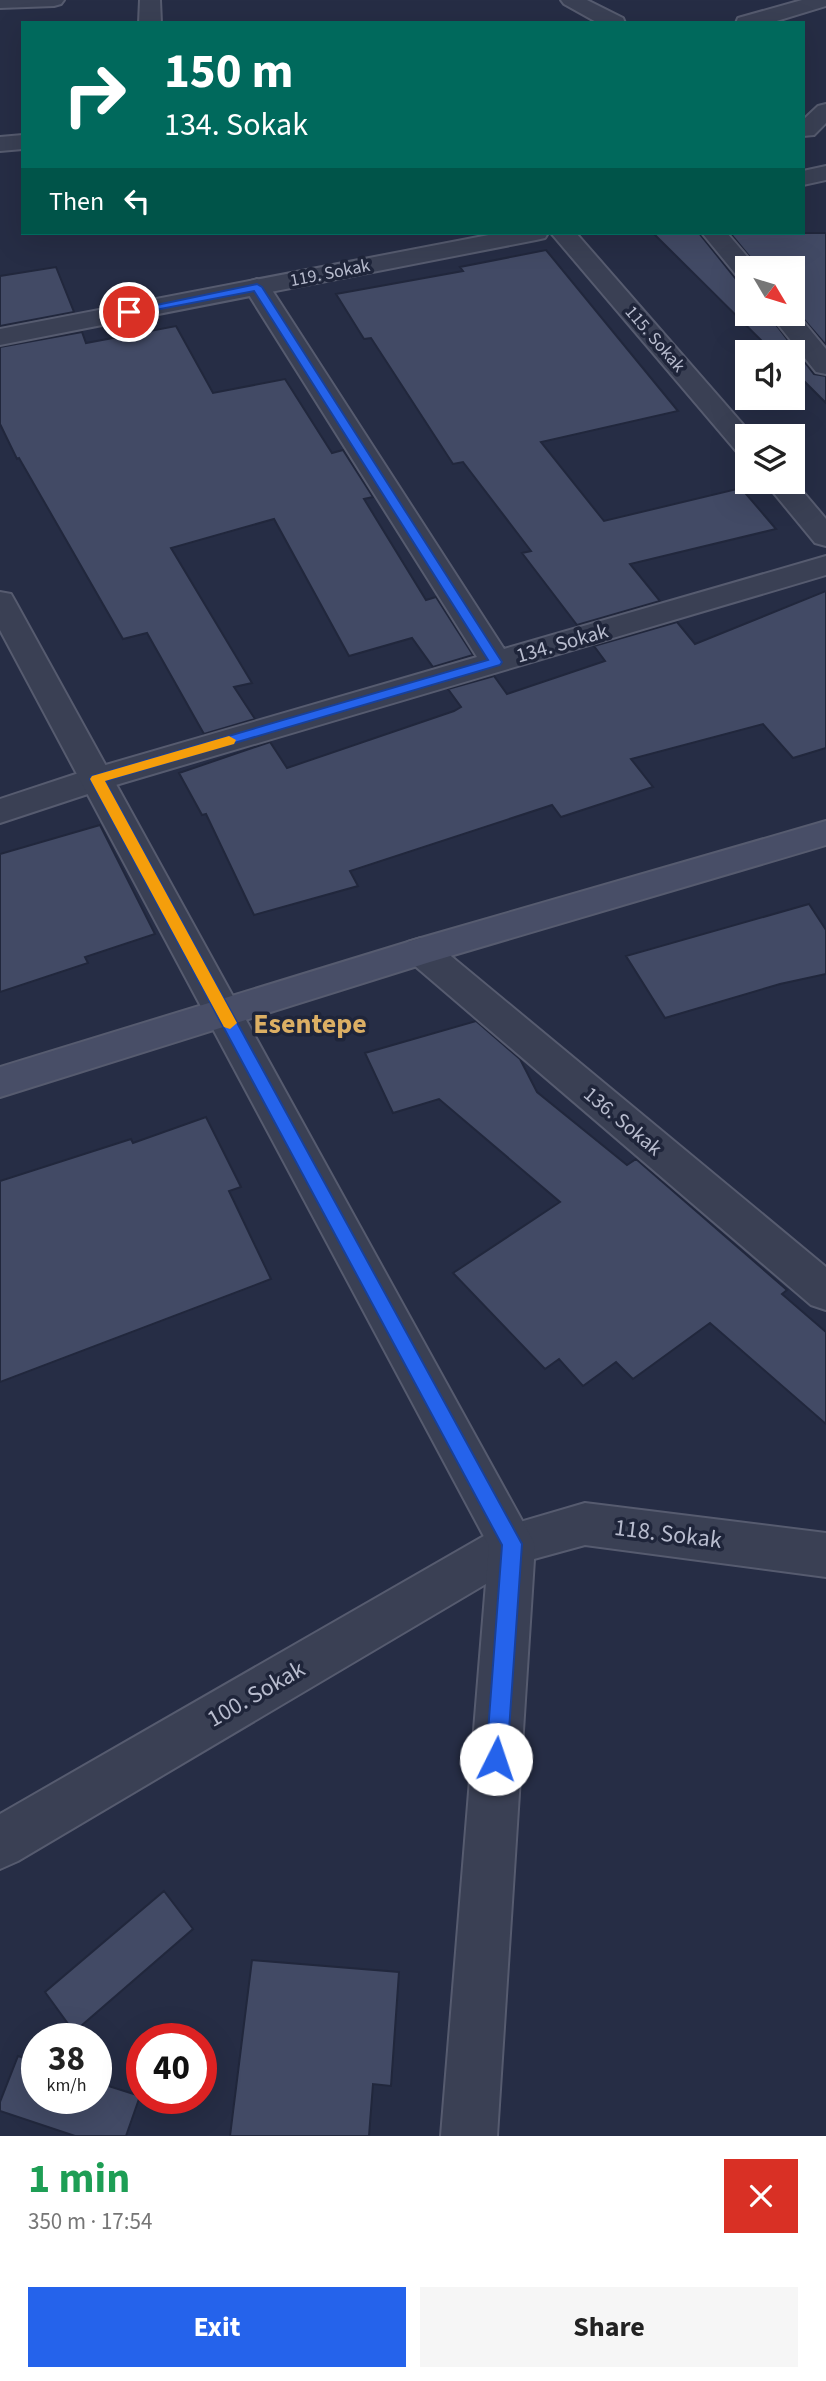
<!DOCTYPE html>
<html lang="en">
<head>
<meta charset="utf-8">
<style>
  :root { --surface:#fff; --page:#f6f6f6; --text:#222; --muted:#767676; --accent:#2563eb }
  body { margin:0; font-family:"Source Sans 3",sans-serif; background:var(--page); color:var(--text); height:100vh; display:flex; flex-direction:column; font-size:26px; white-space:nowrap }
  * { box-sizing:border-box; margin:0 }
  p { font-size:23px; color:var(--muted) }
  .icon { flex:none; width:38px; height:38px; fill:none; stroke:currentColor; stroke-width:2; stroke-linecap:round; stroke-linejoin:round }
  .map { position:relative; height:2136px; overflow:hidden }
  .details { display:flex; flex-direction:column; background:var(--surface); flex:1 }
  .details>* { flex:none }
  .guide { position:absolute; left:21px; top:21px; width:784px; height:214px; border-radius:0px; box-shadow:0 7px 28px #0002; background:#00695c; color:#fff; overflow:hidden }
  .needle { width:46px; rotate:128deg }
  .fabs { position:absolute; left:735px; top:256px; display:grid; gap:14px }
  .fabs a { display:grid; place-items:center; width:70px; height:70px; border-radius:0px; background:var(--surface); box-shadow:0 7px 28px #0002; font-size:35px }
  .speed { position:absolute; left:21px; top:2023px; display:flex; gap:14px; font-size:35px; font-weight:700; text-align:center }
  .speed>* { display:grid; place-content:center; width:91px; height:91px; border-radius:50%; background:var(--surface); box-shadow:0 7px 28px #0002; line-height:1 }
  .speed small { font-size:18px; font-weight:400 }
  .speed .limit { border:10px solid #d22; background:#fff; color:#111 }
  .pin { position:absolute; display:grid; place-items:center; width:60px; height:60px; color:#fff; margin:-30px; border:4px solid #fff; border-radius:50%; box-shadow:0 2px 7px #0007 }
  .me { position:absolute; width:77px; margin:-38px; rotate:4deg; stroke-linejoin:round; filter:drop-shadow(0 0 5px #0008) }
  .turn { display:flex; align-items:center; gap:24px; height:147px; padding:0 28px; font-size:32px }
  .turn .icon { width:91px; height:91px; stroke-width:2.5 }
  .turn b { display:block; font-size:49px; line-height:60px }
  .then { display:flex; align-items:center; height:66px; padding:0 28px; background:#0003; gap:14px; font-size:26px }
  .round { display:grid; place-items:center; flex:none; width:74px; height:74px; border-radius:0px; background:var(--page) }
  .overview { display:flex; align-items:center; justify-content:space-between; height:119px; padding:0 28px }
  h1 { font-size:42px; font-weight:700; line-height:52px; color:#1e9e55 }
  .primary-button { display:flex; gap:14px; margin-top:auto; padding:14px 28px }
  .primary-button a { flex:1; height:80px; border-radius:0px; background:var(--accent); color:#fff; font-size:28px; font-weight:700; line-height:80px; text-align:center }
  .primary-button a+a { background:var(--page); color:var(--text) }
  .map>svg:first-child { display:block }
  .building { fill:#424a65; stroke:#21273c; stroke-width:2 }
  .lines { fill:none; stroke-linecap:round; stroke-linejoin:round }
  .minor-casing { stroke:#565b6f; stroke-width:4 }
  .tertiary-casing { stroke:#565b6f; stroke-width:4 }
  .secondary-casing { stroke:#565b6f; stroke-width:4 }
  .minor { fill:#3a4054; fill-rule:evenodd }
  .tertiary { fill:#3a4054; fill-rule:evenodd }
  .secondary { fill:#484e67; fill-rule:evenodd }
  .route { fill:#2563eb; stroke:#184099; stroke-width:2 }
  .slow { fill:#f59e0b }
  .labels { text-anchor:middle; dominant-baseline:central; stroke-width:7; stroke-linejoin:round; paint-order:stroke }
  .far-street-label { font-size:18px; fill:#b8bcce; stroke:#1f253a }
  .street-label { font-size:21px; fill:#b8bcce; stroke:#1f253a }
  .near-street-label { font-size:24px; fill:#b8bcce; stroke:#1f253a }
  .district-label { font-size:28px; font-weight:bold; fill:#dcaf64; stroke:#1f253a }
</style>
</head>
<body>
<div class="map">
<svg width="826" height="2136" viewBox="0 0 826 2136">
  <rect width="100%" height="100%" fill="#262d45"/>
  <!-- building -->
  <path class="building" d="M653,233H699L736,279L747,282V313H767L814,374L826,376V403L793,370V352H773Z
    M730,233H826V345L793,307V268H759Z
    M546,250L678,411L541,442L604,521L741,488L776,529L630,564L660,601L577,625L522,553L531,551L463,462L453,464L371,338L364,339L336,294L463,271L460,267Z
    M56,267L74,312L0,326V276Z
    M176,326L213,393L285,379L332,453L343,450L373,497L364,499L426,600L436,597L473,655L433,667L412,638L349,656L274,519L171,548L252,683L234,687L255,719L204,734L147,633L123,639L19,458L17,459L0,424V347L82,332L86,343Z
    M826,591V748L793,758L763,724L631,759L653,787L561,817L552,805L350,871L358,886L254,915L206,814L202,815L179,773L270,742L287,768L454,711L461,707L448,689L494,676L507,694L605,661L594,646L677,622L695,644Z
    M100,825L155,934L85,957L88,963L0,992V854Z
    M809,904L826,930V974L780,984L665,1018L626,956Z
    M476,1021L520,1059L537,1092L627,1165L636,1159L787,1290L782,1294L826,1332V1424L710,1323L633,1379L616,1362L583,1386L559,1359L545,1369L453,1273L560,1202L439,1099L393,1113L365,1053Z
    M206,1117L241,1187L229,1191L271,1279L0,1382V1181L131,1139L133,1143Z
    M164,1891L193,1929L74,2032L45,1992Z
    M252,1960L399,1972L391,2086L373,2084L369,2136H230Z
    M18,2056L37,2062V2098H96V2082L140,2096L126,2136H75L0,2111V2102Z"/>
  <g class="lines">
    <defs>
      <path id="minor" d="M0,0H64L61,4L54,6L0,8Z
        M140,0H160L161,23H139Z
        M561,0H587L623,18L625,23H598L564,4Z
        M802,0H826V6L770,23H736L738,18Z
        M826,104V123L814,135L803,136V120L818,106Z
        M23,135V149L0,151V137Z
        M551,233H576L753,436H747V454L737,452Z
        M702,233H727L757,268H747V280L738,277Z
        M257,279L266,282L270,287L504,649L826,556V575L109,787L0,823V799L85,771L477,657L244,287L248,282Z
        M793,309L826,349V374L816,372L769,313H793Z
        M793,480L826,519V546L815,543L764,481Z
        M421,938L434,942L826,1267V1310L811,1305L408,960L403,951L408,942Z
        M585,1503L826,1533V1577L585,1545L523,1562L18,1861L0,1869V1814L496,1529Z"/>
      <path id="tertiary" d="M826,166V180L803,185V171Z
        M499,233H548L545,238L536,240L0,345V329Z
        M0,592L11,594L15,601L535,1544L497,2136H441L489,1546L0,630Z"/>
      <path id="secondary" d="M826,821V845L430,962L0,1097V1067L421,938Z"/>
    </defs>
    <!-- minor casing -->
    <use href="#minor" class="minor-casing"/>
    <!-- tertiary casing -->
    <use href="#tertiary" class="tertiary-casing"/>
    <!-- secondary casing -->
    <use href="#secondary" class="secondary-casing"/>
    <!-- minor -->
    <use href="#minor" class="minor"/>
    <!-- tertiary -->
    <use href="#tertiary" class="tertiary"/>
    <!-- secondary -->
    <use href="#secondary" class="secondary"/>
  </g>
  <!-- route -->
  <path class="route" d="M257,284L262,287L502,662L500,665L105,781L522,1544L507,1759L504,1767L496,1770L489,1767L486,1759L502,1545L90,779L92,776L488,660L254,291L129,315L123,312Z"/>
  <!-- slow -->
  <path class="slow" d="M229,736L236,740L234,744L105,781L237,1023L230,1029L224,1027L90,779L92,776Z"/>
  <g class="labels">
    <!-- far-street labels -->
    <g class="far-street-label">
      <text transform="translate(330 273) rotate(-11)">119. Sokak</text>
      <text transform="translate(655 339) rotate(49)">115. Sokak</text>
    </g>
    <!-- street labels -->
    <g class="street-label">
      <text transform="translate(562 643) rotate(-16)">134. Sokak</text>
      <text transform="translate(623 1121) rotate(40)">136. Sokak</text>
    </g>
    <!-- near-street labels -->
    <g class="near-street-label">
      <text transform="translate(668 1534) rotate(7)">118. Sokak</text>
      <text transform="translate(256 1694) rotate(-30)">100. Sokak</text>
    </g>
    <!-- district labels -->
    <g class="district-label">
      <text x="310" y="1024">Esentepe</text>
    </g>
  </g>
</svg>
<div class="fabs">
<a><svg class="needle" viewBox="-14 -14 28 28"><path d="M0-13l5 13h-10z" fill="#e53935"/><path d="M0 13l5-13h-10z" fill="#767676"/></svg></a>
<a><svg class="icon" aria-label="sound" viewBox="0 0 24 24"><path d="M4 9h4l5-4v14l-5-4H4zM17 9q2 3 0 6"/></svg></a>
<a><svg class="icon" aria-label="layers" viewBox="0 0 24 24"><path d="M12 4l9 5-9 5-9-5zM3 14l9 5 9-5"/></svg></a>
</div>
<div class="speed"><div>38<small>km/h</small></div><div class="limit">40</div></div>
<div class="pin" style="left:129px;top:312px;background:#d93025"><svg class="icon" aria-label="arrive" viewBox="0 0 24 24"><path d="M6 21V4h12l-3 4 3 4H6"/></svg></div>
<svg class="me" style="left:496px;top:1759px" viewBox="-20 -20 40 40"><circle r="19" fill="#fff"/><path d="M0-13L10 11 0 6-10 11z" fill="#2563eb"/></svg>
<div class="guide">
<div class="turn"><svg class="icon" aria-label="right" viewBox="0 0 24 24"><path d="M7 20v-9h11M14 6l5 5-5 5"/></svg><div><b>150 m</b>134. Sokak</div></div>
<div class="then">Then<svg class="icon" aria-label="left" viewBox="0 0 24 24"><path d="M17 20v-9H6M10 6l-5 5 5 5"/></svg></div>
</div>
</div>
<section class="details">
<div class="overview"><div><h1>1 min</h1><p>350 m · 17:54</p></div><a class="round" style="background:#d93025;color:#fff"><svg class="icon" aria-label="close" viewBox="0 0 24 24"><path d="M6 6l12 12M18 6L6 18"/></svg></a></div>
<div class="primary-button"><a>Exit</a><a>Share</a></div>
</section>
</body>
</html>
